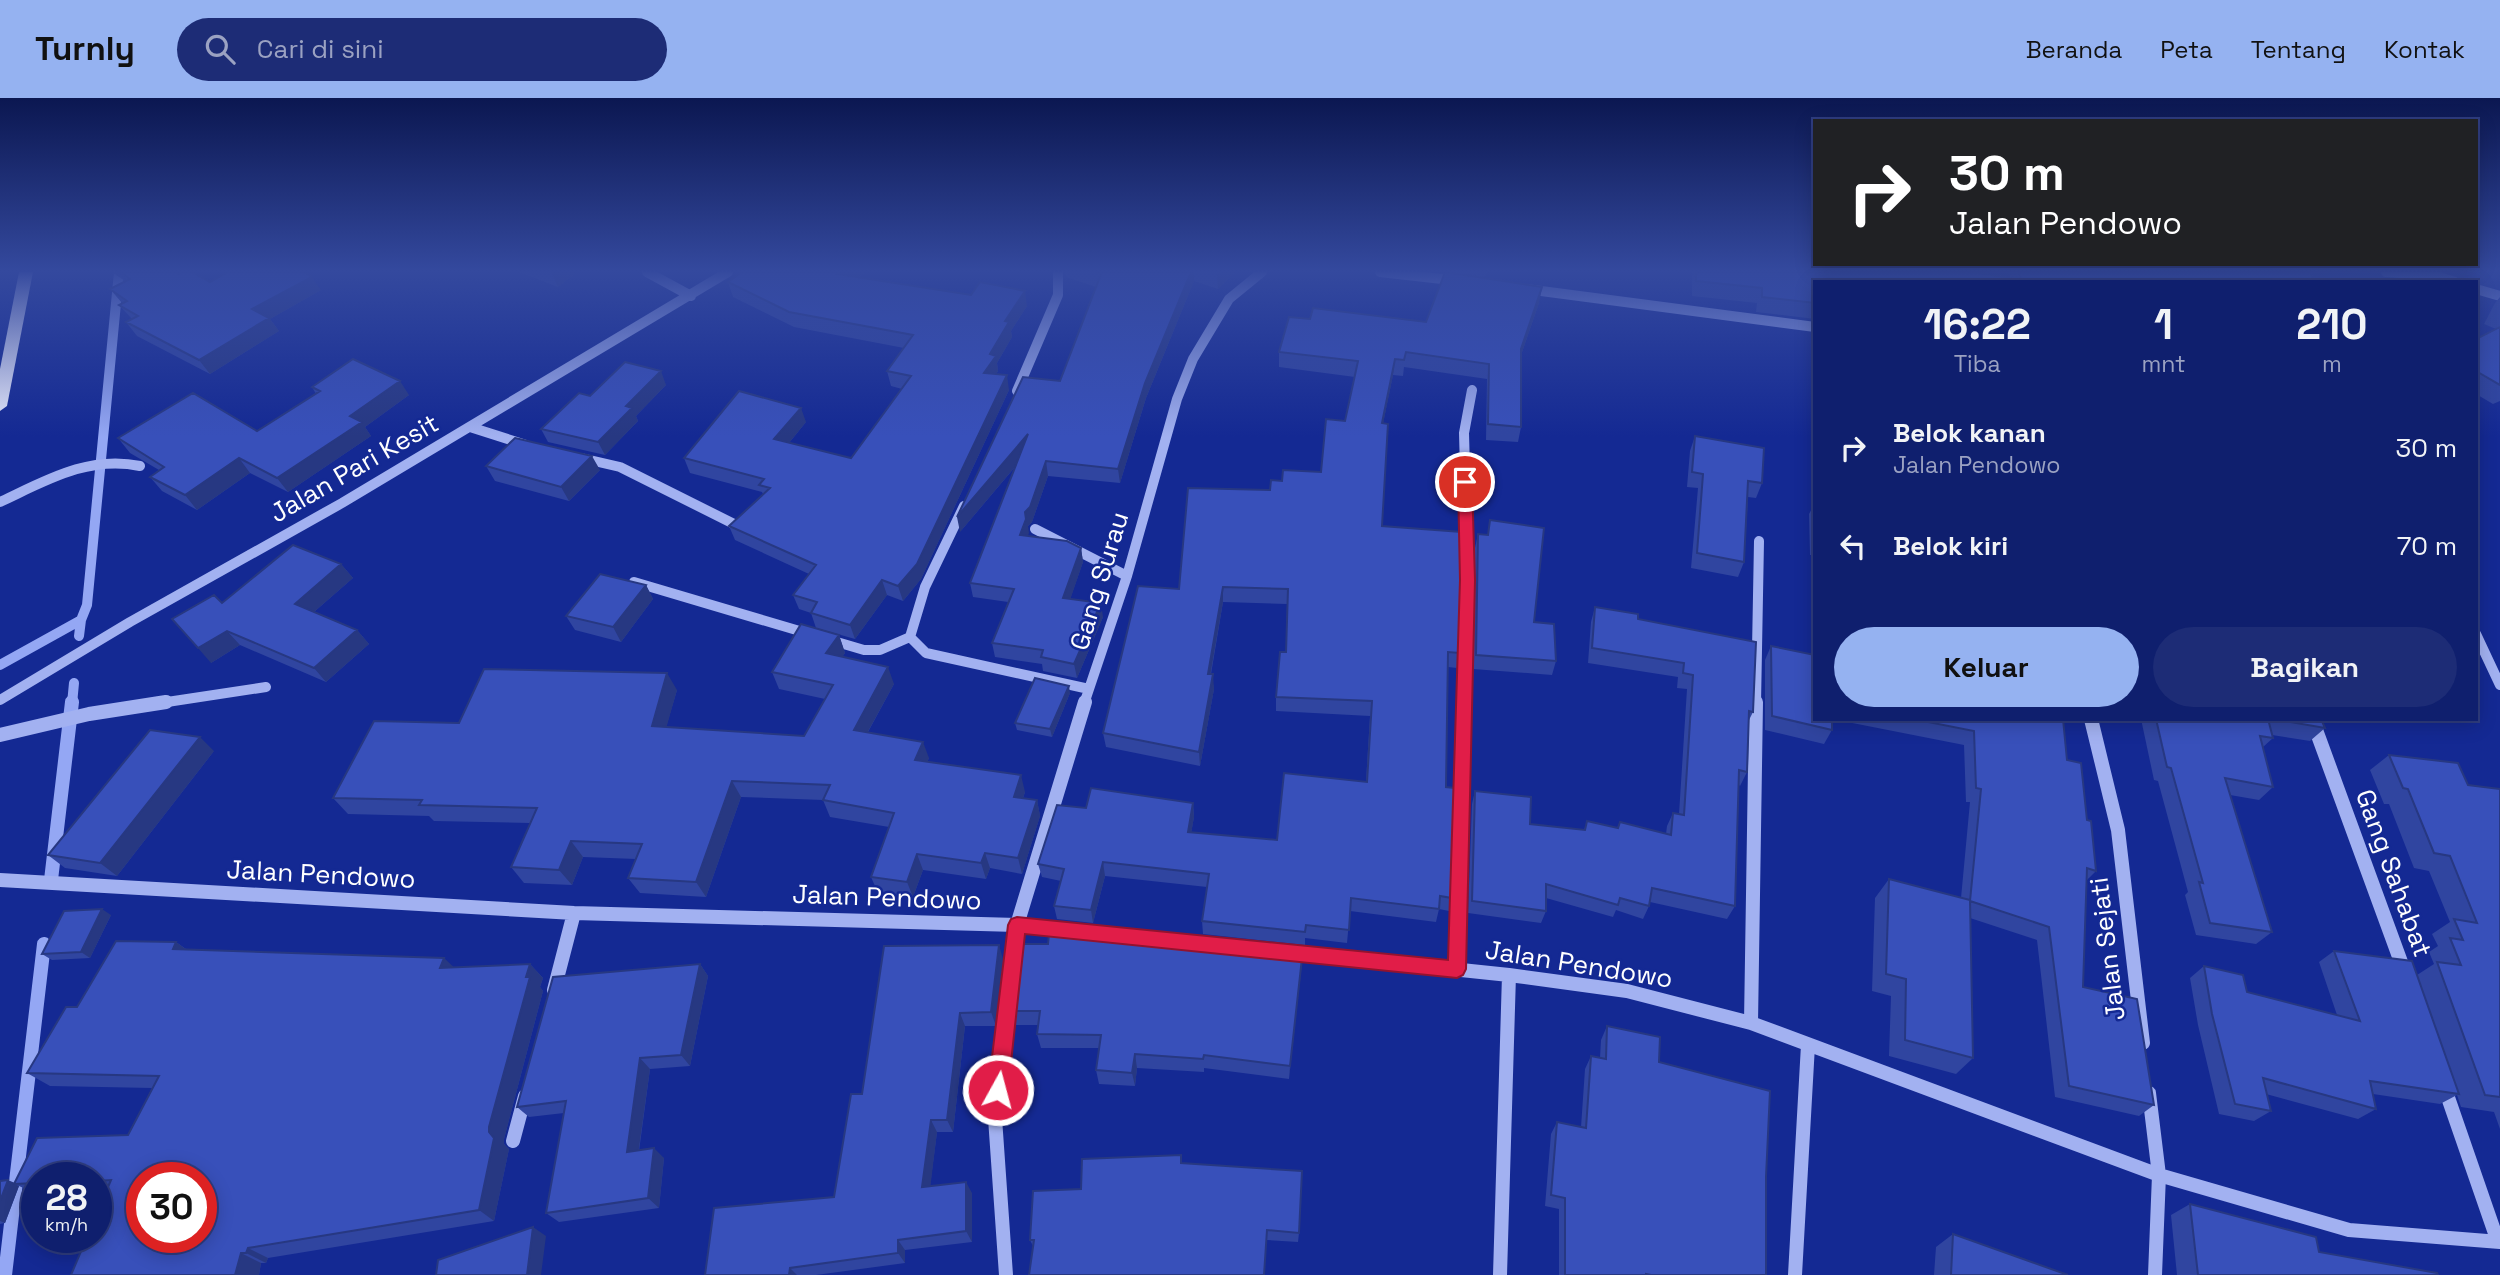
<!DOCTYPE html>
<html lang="id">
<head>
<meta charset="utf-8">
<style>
  :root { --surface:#0f1f6e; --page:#1d2c76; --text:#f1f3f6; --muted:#9ba2c2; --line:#2f3d81; --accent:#95b2f1 }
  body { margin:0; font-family:"Space Grotesk",sans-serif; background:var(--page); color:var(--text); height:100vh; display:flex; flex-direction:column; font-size:26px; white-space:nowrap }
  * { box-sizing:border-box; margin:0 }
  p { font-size:23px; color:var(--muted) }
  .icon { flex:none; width:38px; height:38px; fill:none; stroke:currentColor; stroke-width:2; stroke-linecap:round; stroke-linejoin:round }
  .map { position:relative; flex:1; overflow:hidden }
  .sheet { position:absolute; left:1813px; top:182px; width:665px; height:441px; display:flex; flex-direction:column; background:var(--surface); border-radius:0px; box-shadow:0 4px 18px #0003,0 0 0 2px var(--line) }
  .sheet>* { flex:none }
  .hud { position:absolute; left:1813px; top:21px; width:665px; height:147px; border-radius:0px; box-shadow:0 4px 18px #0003,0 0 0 2px var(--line); background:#202124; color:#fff; overflow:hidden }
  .speed { position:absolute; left:21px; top:1064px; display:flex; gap:14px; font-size:35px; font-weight:700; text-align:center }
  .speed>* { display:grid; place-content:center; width:91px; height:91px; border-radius:50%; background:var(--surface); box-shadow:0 4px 18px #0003,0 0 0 2px var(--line); line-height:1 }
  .speed small { font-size:18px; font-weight:400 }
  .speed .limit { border:10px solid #d22; background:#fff; color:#111 }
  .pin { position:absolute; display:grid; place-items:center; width:60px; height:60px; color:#fff; margin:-30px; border:4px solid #fff; border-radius:50%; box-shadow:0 2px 7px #0007 }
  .me { position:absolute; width:77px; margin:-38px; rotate:7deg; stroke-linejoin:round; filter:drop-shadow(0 0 5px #0008) }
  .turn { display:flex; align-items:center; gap:24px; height:147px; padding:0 21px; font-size:32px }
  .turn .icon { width:91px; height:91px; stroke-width:2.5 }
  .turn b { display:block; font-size:49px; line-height:60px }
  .eta { display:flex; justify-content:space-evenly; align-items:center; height:119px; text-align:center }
  .eta b { font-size:42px; font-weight:700; line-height:49px }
  .button { display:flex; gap:14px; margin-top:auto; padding:14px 21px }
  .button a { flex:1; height:80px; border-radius:42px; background:var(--accent); color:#111; font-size:28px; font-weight:700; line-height:80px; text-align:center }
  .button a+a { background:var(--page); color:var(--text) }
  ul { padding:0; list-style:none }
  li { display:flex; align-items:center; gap:21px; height:98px; padding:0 21px }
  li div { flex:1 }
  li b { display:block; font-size:26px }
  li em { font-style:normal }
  header { display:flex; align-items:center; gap:42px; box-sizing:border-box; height:98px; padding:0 35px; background:var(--accent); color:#111 }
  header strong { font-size:33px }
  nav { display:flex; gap:38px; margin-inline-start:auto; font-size:24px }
  .search { width:490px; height:63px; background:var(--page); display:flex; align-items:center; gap:18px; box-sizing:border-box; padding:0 24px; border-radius:38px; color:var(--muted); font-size:26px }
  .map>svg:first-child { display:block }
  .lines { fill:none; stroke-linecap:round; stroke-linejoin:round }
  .stream-far1 { stroke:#94a7f4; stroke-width:10 }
  .stream { stroke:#94a7f4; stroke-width:14 }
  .minor-far1 { stroke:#a2b1f1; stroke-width:10 }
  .minor { stroke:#a2b1f1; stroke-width:14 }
  .major { fill:#edefff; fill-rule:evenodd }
  .wall { fill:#3045a0 }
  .shaded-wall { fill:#273882 }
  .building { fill:#3850ba; stroke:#273882; stroke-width:2; fill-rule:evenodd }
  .route { fill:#e11d48; stroke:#92132f; stroke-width:2 }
  .labels { text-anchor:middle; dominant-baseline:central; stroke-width:5; stroke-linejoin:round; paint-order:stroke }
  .street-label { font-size:26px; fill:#fff; stroke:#142993 }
</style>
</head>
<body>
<header>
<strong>Turnly</strong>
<div class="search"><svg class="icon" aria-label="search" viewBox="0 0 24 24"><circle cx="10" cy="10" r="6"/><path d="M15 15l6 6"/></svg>Cari di sini</div>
<nav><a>Beranda</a><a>Peta</a><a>Tentang</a><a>Kontak</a></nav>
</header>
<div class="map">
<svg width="2500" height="1177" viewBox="0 0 2500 1177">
  <rect width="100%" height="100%" fill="#142993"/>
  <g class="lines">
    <!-- stream-far1 -->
    <path class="stream-far1" d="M79,538L81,522
      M0,567L81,522L87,507L119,174
      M72,606L74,585"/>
    <!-- stream -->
    <path class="stream" d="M51,782L72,604
      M5,1177L44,846"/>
    <!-- minor-far1 -->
    <path class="minor-far1" d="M647,174L691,198
      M1380,174L1460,183
      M2386,174L2433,177L2436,174
      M2433,177L2455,184
      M1526,191L1815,229
      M2476,191L2500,198
      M1017,293L1058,197V174
      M470,329L526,347
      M581,360L620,369L734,426
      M0,404C45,383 88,357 140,368
      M964,408L925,489L910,539L926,555L1089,591
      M1035,431L1127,478
      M634,484L864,552H880L910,539
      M2476,536L2500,587
      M0,602L130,524L342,405L728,174
      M154,606L266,589
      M1084,606L1127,478L1177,301L1193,261L1229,201L1262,174
      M1464,606L1468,482L1464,335L1472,292
      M1756,606L1759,443"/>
    <!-- minor -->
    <path class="minor" d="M2091,621L2118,732L2143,945
      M2312,621L2405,875
      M0,637L89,616L166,604
      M0,782L574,815L1017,827L1212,847
      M1289,854L1509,877L1627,893L1751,925L2159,1077L2349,1132L2500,1144
      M1457,871L1465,604
      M554,892L574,815
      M1751,925L1756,604
      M2443,985L2498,1144
      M2149,995L2159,1077L2155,1177
      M513,1043L525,998
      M1006,1177L995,1020L1017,827L1085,604
      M1500,1177L1509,877
      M1795,1177L1808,947"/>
    <!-- major -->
    <path class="major" d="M19,174H33L7,308L0,313V271Z"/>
  </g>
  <!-- wall -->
  <path class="wall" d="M112,174H176L210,184L321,192L270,221L279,233L210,276L137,238L126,224L132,221L119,207L122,205L110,191L125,183Z
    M519,174H577L558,189Z
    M1065,174H1235L1218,191L1194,183L1146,300L1120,385L1048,378L1032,424L1028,428V438L1081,450L1083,464L1070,501L1103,519L1077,580L1043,573L1042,566L995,559L992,545L1008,504L973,499L970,485L1015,369L960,434L1060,283L1096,189L1066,179Z
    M1449,174H1487L1485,179Z
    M1692,174H1974L2010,180L2009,174H2310L2314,184H1815V221L1756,214L1757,205L1692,198Z
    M858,179L1027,208L1011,233L1012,239L997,265L998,273L996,276L1009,292L921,481L903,503L887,497L855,541L816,530L811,515L799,511L793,497L809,476L735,442L729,428L763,396L762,394L690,375L684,360L806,324L789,345L851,360L902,291L891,288L887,273L904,250L794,229L733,199L728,184Z
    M2500,199V303L2493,306L2476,296V241L2496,231L2484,226L2495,205Z
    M1539,205L1521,257V329L1518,344L1486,342L1487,281L1404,269L1403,278L1393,277L1383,325L1382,428L1460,555L1457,570L1448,569L1446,689L1452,800L1449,813L1439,811L1436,824L1350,813L1347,845L1305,840V847L1203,836L1202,823L1207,789L1105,778L1093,825L1057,821L1054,808L1061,783L1042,779L1038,766L1086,710L1193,705L1194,719L1191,735L1277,742L1366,683L1370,618L1276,613V599L1286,554L1287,506L1223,504L1211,576L1214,591L1200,668L1106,649L1103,635L1179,491L1270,392L1282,383L1321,374L1345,323L1355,279L1279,269V254L1310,221L1426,224Z
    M666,287L636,318L638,323L605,357L548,344L541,331L590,298Z
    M312,289L409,297L365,329L371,338L288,394L250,375L197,412L162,393L150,379L159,372L130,355L118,340L257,333L316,296Z
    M1695,338L1762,385L1756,400L1748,399L1744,464L1738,479L1691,470L1698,390L1687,389L1690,353Z
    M486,368L600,372L569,403L495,383Z
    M1815,405V457H1810L1809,416Z
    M1478,436L1534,524L1556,563L1552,577L1473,571L1475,450Z
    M341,466L353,480L314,514L357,532L369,546L326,584L240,547L211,565L222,505Z
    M646,487L653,501L621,544L575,532L566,518Z
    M1595,509L1638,521L1753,614L1749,622L1747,674L1740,688L1739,687L1735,808L1727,821L1650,804L1649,808L1643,821L1616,812L1613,819L1546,800V813L1541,825L1468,815L1472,706L1475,693L1530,726L1584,732L1587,723L1617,730L1620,724L1666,736L1667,728L1673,715L1679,716L1687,591L1677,590L1678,579L1588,565L1591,524Z
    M839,537L845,555L842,559L894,586L868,634L929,660L927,664L1025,694L1023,700L1037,702L1040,718L1022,776L990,770L986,781L923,772L913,799L878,795L871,779L889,729L830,719L823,702L741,699L706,799L640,795L628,780L636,761L583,759L572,787L524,785L511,769L530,725L434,723L429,718L348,716L333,700L459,625L677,592L666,629L804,638L825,601L779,591L772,574Z
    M1771,548L1832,632L1824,646L1765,632V562Z
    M1070,595L1052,639L1017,632L1015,625Z
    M1832,621H2063L2067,662L2087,722L2096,773L2087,782L2083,889L2154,1007L2139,1018L2055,999L2037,842L1970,820L1973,960L1956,976L1889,958L1891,898L1872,893L1875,800L1889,781L1961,800L1970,704H1966L1964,647Z
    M2141,621H2321L2325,630L2310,643L2272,637L2273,640L2263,649L2273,689L2259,702L2230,697L2272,834L2256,846L2196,837L2185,797L2188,794L2158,683L2154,682Z
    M214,653L117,778L65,770L48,757Z
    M2389,657L2468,687L2500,691V1031L2494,1014L2461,1009L2457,997L2440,1006L2373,996L2376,1011L2358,1021L2266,996L2271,1013L2254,1023L2219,1016L2198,927L2190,880L2204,868L2247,894L2337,917L2319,864L2334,853L2417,877L2434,866L2429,854L2438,848L2432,836L2450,824L2429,773L2414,770L2389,706H2384L2370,672Z
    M111,817L90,860L52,862L42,856Z
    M1088,840L1303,851L1289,981L1204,970V974L1137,970L1135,988L1099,986L1096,972L1100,950H1041L1037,936L1038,927H1015L1011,913L1048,846Z
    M176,844L186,851L454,870L530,866L543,880L540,889L543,893L504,1041V1046L509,1051L494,1123L268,1160L266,1165H261L259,1177H71L106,1094L96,1095V1080H37V1096L19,1088L5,1125L0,1126V1083L14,1085L128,1037L152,990L50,988L27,975L77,909Z
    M1003,861L996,928H965L953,1034H937L930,1088L972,1095V1144L905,1152V1165L816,1177H705L834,1099L862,996Z
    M700,866L708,878L690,968L650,971L639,1053L664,1060L659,1110L559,1124L546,1115L564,1015L529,1019L517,1009Z
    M1607,928L1659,964L1766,1079V1177H1559V1111L1545,1108L1551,1036L1557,1024L1581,1029L1585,971L1591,958L1600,960L1601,942Z
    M1182,1065L1299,1135L1298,1144L1267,1142L1033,1148L1030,1142L1081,1091Z
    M2190,1106L2319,1154L2438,1177H2177L2171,1117Z
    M1953,1136L2068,1177H1934L1936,1149Z"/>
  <!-- shaded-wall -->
  <path class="shaded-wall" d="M551,174H577L558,189Z
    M840,174H866L841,191L837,176Z
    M1191,174H1194V183L1146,300L1120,385L1118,371L1145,285Z
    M1220,174H1235L1218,191L1217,177Z
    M312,179L321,192L270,221L279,233L210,276L199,262L252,211Z
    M1542,189L1539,205L1518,266L1521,251Z
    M1025,193L1027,208L1011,233L1012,239L997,265L998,273L987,290L984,275L990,256L1005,223Z
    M1395,261L1393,277L1380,341L1382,325Z
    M661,273L666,287L636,318L638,323L605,357L598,344L626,308Z
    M1007,277L1009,292L921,481L903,503L898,488Z
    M400,283L409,297L365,329L371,338L288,394L277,380L350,318Z
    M801,310L806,324L780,356L774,341Z
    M1028,336L1030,351L960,434L957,419Z
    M592,358L600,372L569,403L561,389Z
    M239,360L250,375L197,412L185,397Z
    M1046,363L1048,378L1032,424L1028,428L1029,435L1023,451L1020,437L1025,414Z
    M1081,450L1083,464L1066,514L1063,500Z
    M341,466L353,480L307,520L295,506Z
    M882,482L887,497L855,541L850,527Z
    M646,487L653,501L621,544L613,529Z
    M1223,489V504L1208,590V576Z
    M1101,505L1103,519L1077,580L1074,566Z
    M357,532L369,546L326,584L314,570Z
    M227,533L240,547L211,565L198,550Z
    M839,537L845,555L833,573L826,555Z
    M888,569L894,586L860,648L854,632Z
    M667,575L677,592L662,645L652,628Z
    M1213,576L1214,591L1200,668L1199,654Z
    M1069,588L1070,595L1052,639L1050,631Z
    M200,639L214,653L117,778L100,765Z
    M923,644L929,660L921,678L915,662Z
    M1021,677L1025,694L1018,715L1014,699Z
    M732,683L741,699L706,799L696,784Z
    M1037,702L1040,718L1022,776L1018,760Z
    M1193,705L1194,719L1189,748L1188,734Z
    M571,743L583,759L572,787L559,772Z
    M985,755L990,770L986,781L981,765Z
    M917,756L923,772L913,799L907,784Z
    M1103,764L1105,778L1093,825L1091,812Z
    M102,811L111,817L90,860L81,854Z
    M1085,829L1088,844L1083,840Z
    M176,844L195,858L173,851Z
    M999,847L1003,861L996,928L991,914Z
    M1303,851L1302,866L1289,981L1290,968Z
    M444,860L459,874L440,870Z
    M530,866L543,880L540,889L543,893L504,1041V1046L509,1051L494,1123L479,1112L489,1034V1029Z
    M700,866L708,878L690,968L681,957Z
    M960,915L965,928L953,1034L947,1022Z
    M1135,956L1137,970L1135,988L1132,975Z
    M640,960L650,971L637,1064L627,1054Z
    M931,1022L937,1034L929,1100L922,1089Z
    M654,1050L664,1060L659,1110L648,1100Z
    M8,1082L17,1086H14L19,1088L5,1125L0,1123V1103Z
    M966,1084L972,1095V1144L966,1133Z
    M533,1129L546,1138L541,1177H527Z
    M898,1142L905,1152V1165L898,1155Z
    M248,1150L268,1160L266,1165L246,1155Z
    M241,1155L261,1165L259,1177H235Z
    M790,1170L797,1177H789Z"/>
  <!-- building -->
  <path class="building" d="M121,174H176L179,176L182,174H192L210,184L228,174H304L312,179L252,211L269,220L199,262L126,224L138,218L119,207L127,203L110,191L130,181Z
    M742,174H840L837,176L971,197L980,184L1025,193L1005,223L1009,224L990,256L996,258L984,275L1007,277L917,466L898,488L882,482L850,527L811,515L817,504L793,497L816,467L729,428L770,390L759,387L764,381L684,360L739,293L801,310L774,341L851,360L911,278L887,273L913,237L789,214L728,184Z
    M1095,174H1191L1145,285L1118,371L1046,363L1030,409L1025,414L1026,421L1020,437L1067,443L1081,450L1063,500L1101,505L1074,566L1041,559L1043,552L992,545L1014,491L970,485L1028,336L957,419L1023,279L1060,283L1101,176Z
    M1445,174L1542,189L1521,251V329L1488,326L1489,266L1406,254L1404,262L1395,261L1382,325L1388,326L1382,428L1462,434L1460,555L1448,554L1446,689L1455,690L1452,800L1440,798L1439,811L1351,800L1349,832L1306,827L1305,834L1202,823L1209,776L1103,764L1091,812L1054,808L1064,771L1038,766L1057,707L1086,710L1091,690L1193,705L1188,734L1277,742L1284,675L1367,684L1372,603L1276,599L1280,554H1286L1288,491L1223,489L1208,576H1213L1199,654L1103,635L1138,488L1179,491L1188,390L1270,392L1271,382L1282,383L1283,372L1321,374L1326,321L1345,323L1358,263L1279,254L1289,219L1310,221L1313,210L1426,224Z
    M1696,174H1974L2021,182L2019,174H2310L2314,184H1815V205L1762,199V190L1696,183Z
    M2500,229V287L2476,273V241Z
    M353,261L400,283L350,318L362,324L277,380L239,360L185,397L150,379L164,369L118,340L193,295L257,333L320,293L312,289Z
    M625,264L661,273L626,308L632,310L598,344L541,331L579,295L590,298Z
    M1695,338L1764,350L1762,385L1748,383L1744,464L1697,455L1703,376L1692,374Z
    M515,340L592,358L561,389L486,368Z
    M1490,422L1544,430L1534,524L1554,526L1556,563L1476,557L1478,436L1488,437Z
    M293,447L341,466L295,506L357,532L314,570L227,533L198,550L172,521L214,497L222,505Z
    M600,476L646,487L613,529L566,518Z
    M1595,509L1638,516V521L1756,544L1753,614L1749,613L1747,674L1739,672L1735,808L1652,790L1649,808L1620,800L1618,807L1546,786V813L1472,803L1475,693L1531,699L1530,726L1585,732L1587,723L1618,730L1620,724L1671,737L1673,715L1684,717L1693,577L1683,575L1684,565L1592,550Z
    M801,526L839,537L826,555L888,569L854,632L923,644L915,662L1021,677L1014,699L1037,702L1018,760L985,755L981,765L917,756L907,784L871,779L894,715L823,702L830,687L732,683L696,784L628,780L642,746L571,743L559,772L511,769L537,710L419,707L422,702L333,700L374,623L459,625L484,571L667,575L652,628L804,638L833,587L772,574Z
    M1771,548L1815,557V621H1832V632L1772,618Z
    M1035,580L1069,588L1050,631L1015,625Z
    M1913,621H2063L2067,662L2081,665L2087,722L2091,723L2096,773L2087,770L2083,889L2137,901L2154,1007L2069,988L2049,829L1970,803L1981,691L1976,690L1974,633Z
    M2156,621H2268L2273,640L2260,638L2273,689L2225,680L2272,834L2210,825L2199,784L2203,785L2171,670L2167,669Z
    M2273,621H2321L2325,630Z
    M150,632L200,639L100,765L48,757Z
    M2389,657L2458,665L2468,687L2500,691V999L2485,997L2437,864L2461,867L2450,840L2463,842L2454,821L2477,825L2450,758L2434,755L2408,691L2403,690Z
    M1889,781L1970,802L1973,960L1905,942L1906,881L1886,876Z
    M102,811L81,854L42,856L64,813Z
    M1050,825L1085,829L1083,840L1199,845L1200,840L1303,851L1290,968L1204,957L1203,961L1135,956L1132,975L1096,972L1101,937L1037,936L1040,913H1011L1019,846H1048Z
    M116,843L176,844L173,851L444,860L440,870L530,866L526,879H530L489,1029V1034L494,1040L479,1112L248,1150L246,1155H241L235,1177H71L87,1139H96V1117L111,1082L96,1083V1080H37V1085L14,1086L37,1040L128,1037L159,978L27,975L66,909H77ZM142,1080H201V1139H142Z
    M999,847L991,914L960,915L947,1022H931L922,1089L966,1084V1133L898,1142V1155L790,1170L789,1177H705L714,1110L834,1099L851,996H862L884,848Z
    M2334,853L2412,863L2459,996L2370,983L2376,1011L2263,980L2271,1013L2235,1006L2212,916L2204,868L2243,877L2247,894L2360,923Z
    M700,866L681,957L640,960L627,1054L654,1050L648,1100L546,1115L566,1003L517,1009L553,879Z
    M1607,928L1660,939L1659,964L1770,993L1766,1079V1177H1651L1646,1176V1177H1565V1100L1551,1097L1557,1024L1586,1030L1591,958L1606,961Z
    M1181,1057V1065L1302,1073L1299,1135L1267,1132L1264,1177H1029L1034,1142H1030L1033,1093L1081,1091L1082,1061Z
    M8,1082L0,1103V1083Z
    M2190,1106L2316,1139L2319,1154L2437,1175L2438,1177H2198Z
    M533,1129L527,1177H436L438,1162Z
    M1953,1136L2068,1177H1951Z"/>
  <!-- sky -->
  <linearGradient id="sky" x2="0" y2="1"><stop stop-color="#0b1751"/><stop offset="0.51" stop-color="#34499e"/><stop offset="1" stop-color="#34499e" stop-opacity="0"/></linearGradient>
  <rect width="2500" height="339" fill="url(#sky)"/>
  <!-- route -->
  <path class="route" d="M1465,379L1472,384L1475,482L1466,871L1463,877L1457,880L1025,836L1008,992L1005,999L998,1002L991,999L988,992L1008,827L1011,821L1017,819L1448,862L1460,482L1458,384Z"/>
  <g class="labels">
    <!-- street labels -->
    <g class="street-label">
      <text transform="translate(354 370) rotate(-30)">Jalan Pari Kesit</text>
      <text transform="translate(1099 483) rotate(-73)">Gang Surau</text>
      <text transform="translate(2394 775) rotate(70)">Gang Sahabat</text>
      <text transform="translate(321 776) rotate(3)">Jalan Pendowo</text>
      <text transform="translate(887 799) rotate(2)">Jalan Pendowo</text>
      <text transform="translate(2107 851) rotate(-97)">Jalan Sejati</text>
      <text transform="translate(1579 866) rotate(9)">Jalan Pendowo</text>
    </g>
  </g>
</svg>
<div class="speed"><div>28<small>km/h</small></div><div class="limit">30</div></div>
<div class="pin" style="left:1465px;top:384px;background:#d93025"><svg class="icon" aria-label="arrive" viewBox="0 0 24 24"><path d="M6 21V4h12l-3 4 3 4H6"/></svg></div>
<svg class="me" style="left:998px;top:992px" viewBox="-20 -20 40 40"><circle r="17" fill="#e11d48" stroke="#fff" stroke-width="3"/><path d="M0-11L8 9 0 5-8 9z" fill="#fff"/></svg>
<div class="hud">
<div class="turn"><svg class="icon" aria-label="right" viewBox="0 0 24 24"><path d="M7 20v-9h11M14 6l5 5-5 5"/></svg><div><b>30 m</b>Jalan Pendowo</div></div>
</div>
<section class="sheet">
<div class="eta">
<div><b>16:22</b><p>Tiba</p></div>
<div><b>1</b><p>mnt</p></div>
<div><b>210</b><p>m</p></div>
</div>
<ul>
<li><svg class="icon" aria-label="right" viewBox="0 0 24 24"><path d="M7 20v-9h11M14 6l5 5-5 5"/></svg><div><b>Belok kanan</b><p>Jalan Pendowo</p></div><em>30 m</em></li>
<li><svg class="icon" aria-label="left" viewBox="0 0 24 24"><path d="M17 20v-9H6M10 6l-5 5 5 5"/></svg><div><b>Belok kiri</b></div><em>70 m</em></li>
</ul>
<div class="button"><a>Keluar</a><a>Bagikan</a></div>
</section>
</div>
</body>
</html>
